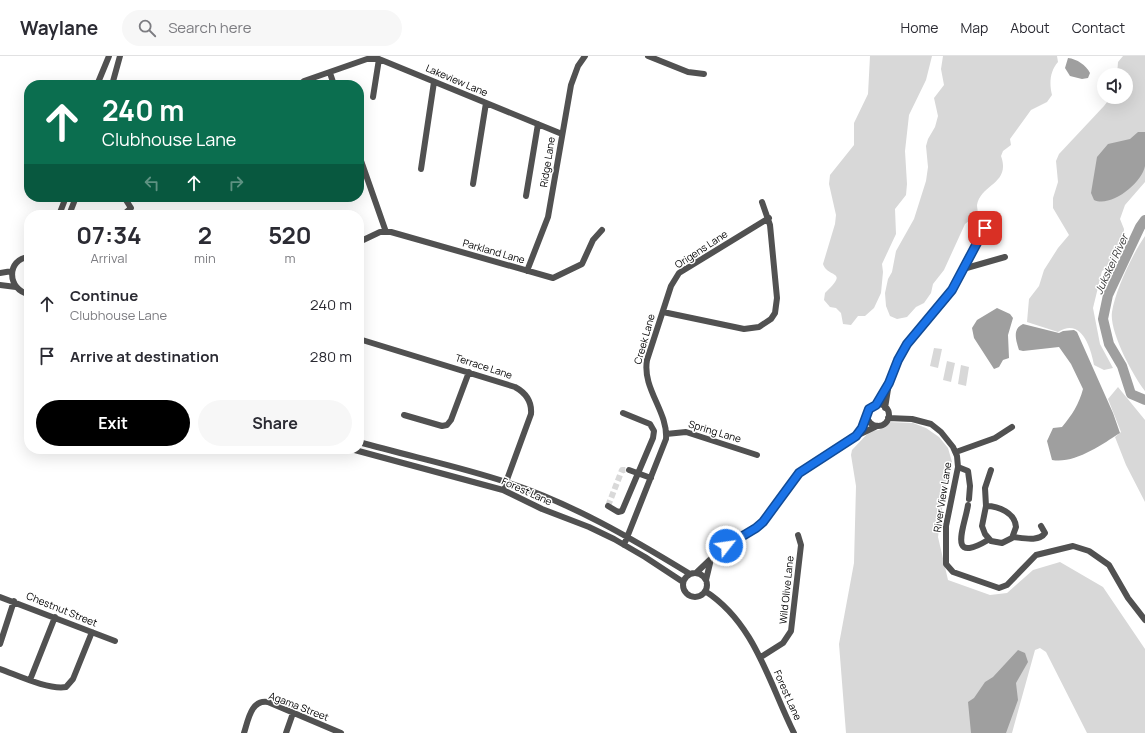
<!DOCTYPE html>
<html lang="en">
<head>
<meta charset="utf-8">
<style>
  :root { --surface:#fff; --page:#f7f7f7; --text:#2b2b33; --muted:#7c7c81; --line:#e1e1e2; --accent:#000 }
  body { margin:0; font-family:Manrope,sans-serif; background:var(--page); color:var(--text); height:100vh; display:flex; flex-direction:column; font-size:15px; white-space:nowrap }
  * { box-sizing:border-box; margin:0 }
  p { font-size:13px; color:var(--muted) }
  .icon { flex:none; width:22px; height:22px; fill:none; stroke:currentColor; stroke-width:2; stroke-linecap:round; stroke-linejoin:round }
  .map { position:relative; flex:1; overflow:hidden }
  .sheet { position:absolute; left:24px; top:154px; width:340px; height:244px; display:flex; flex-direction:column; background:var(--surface); border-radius:16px; box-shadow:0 4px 16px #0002 }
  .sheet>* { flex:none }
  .banner { position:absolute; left:24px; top:24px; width:340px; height:122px; border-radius:16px; box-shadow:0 4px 16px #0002; background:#0b6e4f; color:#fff; overflow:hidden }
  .fabs { position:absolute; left:1097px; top:12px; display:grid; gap:8px }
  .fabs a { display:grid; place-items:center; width:36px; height:36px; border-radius:50%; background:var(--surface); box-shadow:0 4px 16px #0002; font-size:20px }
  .pin { position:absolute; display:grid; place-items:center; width:34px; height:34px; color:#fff; margin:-17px; border-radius:8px; box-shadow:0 2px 6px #0006 }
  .me { position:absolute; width:44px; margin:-22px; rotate:60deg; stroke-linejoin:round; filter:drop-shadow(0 0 3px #0008) }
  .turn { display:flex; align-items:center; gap:14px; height:84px; padding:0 12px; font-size:18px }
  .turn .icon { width:52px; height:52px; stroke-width:2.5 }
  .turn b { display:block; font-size:28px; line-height:34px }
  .lanes { display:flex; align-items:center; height:38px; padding:0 12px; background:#0003; justify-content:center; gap:20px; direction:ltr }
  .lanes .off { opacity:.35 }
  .eta { display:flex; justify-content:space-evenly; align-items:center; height:68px; text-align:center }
  .eta b { font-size:24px; font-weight:700; line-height:28px }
  .primary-button { display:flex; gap:8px; margin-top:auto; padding:8px 12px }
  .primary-button a { flex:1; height:46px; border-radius:24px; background:var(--accent); color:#fff; font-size:16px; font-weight:700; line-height:46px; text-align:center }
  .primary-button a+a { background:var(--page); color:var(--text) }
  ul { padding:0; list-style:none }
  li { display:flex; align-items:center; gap:12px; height:52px; padding:0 12px }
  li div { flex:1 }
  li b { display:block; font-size:15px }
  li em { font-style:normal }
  header { display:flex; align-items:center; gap:24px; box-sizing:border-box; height:56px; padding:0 20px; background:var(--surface); border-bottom:1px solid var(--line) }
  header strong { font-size:19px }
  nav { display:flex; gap:22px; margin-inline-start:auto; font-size:14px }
  .search { width:280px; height:36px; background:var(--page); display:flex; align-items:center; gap:10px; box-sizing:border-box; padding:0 14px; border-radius:22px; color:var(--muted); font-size:15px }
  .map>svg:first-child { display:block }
  .green { fill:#d8d8d8 }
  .water { fill:#9f9f9f }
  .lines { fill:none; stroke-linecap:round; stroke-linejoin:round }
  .river { stroke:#9f9f9f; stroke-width:10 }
  .street-tunnel { stroke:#d9d9d9; stroke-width:6; stroke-dasharray:6 3; stroke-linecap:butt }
  .street { stroke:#515151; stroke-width:6 }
  .route-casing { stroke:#114b97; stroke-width:10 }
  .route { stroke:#1a73e8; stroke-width:7 }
  .labels { text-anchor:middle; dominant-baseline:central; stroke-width:3; stroke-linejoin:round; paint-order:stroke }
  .street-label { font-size:10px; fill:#000; stroke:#fff }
  .water-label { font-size:11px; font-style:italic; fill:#404040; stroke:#fff }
</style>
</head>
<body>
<header>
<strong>Waylane</strong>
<div class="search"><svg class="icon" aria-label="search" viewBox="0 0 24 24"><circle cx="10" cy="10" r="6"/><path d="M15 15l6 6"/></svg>Search here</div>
<nav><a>Home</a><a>Map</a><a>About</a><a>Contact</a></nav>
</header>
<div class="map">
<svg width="1145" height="677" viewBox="0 0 1145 677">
  <rect width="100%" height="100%" fill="#fff"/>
  <!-- green -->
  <path class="green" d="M870,0H932L926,24L909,59L905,95L907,128L906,139L895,153L896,178L882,208L883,216L881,237L874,252L865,260H858L851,269L843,268L841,257L836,252L830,251L824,244L825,237C850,213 828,223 823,208L835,168L836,159L829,128L830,119L854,89V67L868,38Z
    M943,0H1057L1058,6C1050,15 1049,27 1052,39L1047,46L1031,54L1010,83L1011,89L1003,95L1001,100C1011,128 981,128 977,149C977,151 978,156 978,158L965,168L944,214L933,228L931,237L924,247L916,251L907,261L897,263L890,260L886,250L885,237L888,223L892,216L896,195L914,163L926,125L928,111L926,90L928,83L935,71L938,60L934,42L944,29L941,13Z
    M1123,0H1145V126L1125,149L1120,163L1124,173L1123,188L1115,206L1102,215L1093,252L1100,288L1113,312L1104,314L1094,309C1091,293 1082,261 1058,276L1027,266L1029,243L1039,230L1044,214L1058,192L1069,179L1053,152V142L1058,126L1056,105L1059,98L1104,50L1111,41H1126V19H1117L1118,6Z
    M1145,180V335C1133,320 1109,275 1112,256C1115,235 1133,197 1145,180Z
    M934,292L942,293L938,312L930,310Z
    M947,305L955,307L951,326L943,324Z
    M961,309L969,311L966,330L958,328Z
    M1118,331L1145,364V446L1126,409L1115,381L1121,376L1108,343Z
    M889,366L913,367L926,372L939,381L948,392L952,406L945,433L938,481L948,524L990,539L1007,537L1033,514L1060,506L1103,531L1145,593V677H1087L1046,596L1040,592L1035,594L1012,677H846L839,588L854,507L856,430L851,399L852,394L870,375L879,374Z"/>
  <!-- water -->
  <path class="water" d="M1068,2C1077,3 1086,9 1090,17L1088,22L1082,23L1070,20L1065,12Z
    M1138,76H1145C1145,87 1145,99 1145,110C1142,127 1111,152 1094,144L1091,137L1097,101L1108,88L1130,83Z
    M997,252L1010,258L1013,262L1008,279L1009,302L1003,304L999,311L994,313L974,282L972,272L977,264Z
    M1023,268L1059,277L1063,275L1074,274L1077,276L1113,357L1120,377C1101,389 1075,408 1052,404L1047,385L1053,372L1062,371C1072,359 1079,348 1083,333L1071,308L1059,291L1023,295L1019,294C1016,284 1012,273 1023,268Z
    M1018,594L1025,597L1028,606L1016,627L1018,644L1006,677H971L968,646L974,642L985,626L993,621Z"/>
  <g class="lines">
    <!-- river -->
    <path class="river" d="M1145,164L1140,171L1108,239L1103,263L1109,288L1122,310L1131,338L1145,344"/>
    <!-- street-tunnel -->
    <path class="street-tunnel" d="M608,450L622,414H629"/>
    <!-- street -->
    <path class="street" d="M648,0L688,16L704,18
      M330,17L334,29
      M97,29L109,0
      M112,29L120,0
      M299,29L304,25L367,3H379L562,78
      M373,41L379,3
      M359,99L386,176
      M421,113L434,26
      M473,128L486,47
      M526,140L538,68
      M59,159L66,141
      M69,159L76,141
      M123,159L131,152L124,141
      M359,186L380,176H391L553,222L582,208L593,184L602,174
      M29,201C6,203 7,234 29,238
      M963,213L1005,201
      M527,215L548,161L571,29L578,10L585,0
      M0,217L12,215
      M0,229L16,231
      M663,256L744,273L759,271L771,263L775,257L777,242L770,169L762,146
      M359,283L515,331C526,337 532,346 531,358L505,429
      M867 359a11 11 0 1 1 22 0a11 11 0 1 1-22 0Z
      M876,349L887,330
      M885,352L889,327L898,304L915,278L946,244L985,172
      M404,359L442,370L447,369L451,364L469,316
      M888,362L912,363L931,368L941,376L953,391L957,400L958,411L946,470V508L953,516L999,532L1007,529L1036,499L1073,490L1089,495L1109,509L1128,542L1145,564
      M666,378L686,376L757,399
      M857,378L867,361
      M359,386C408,400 458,410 506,426C571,447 631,482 690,518
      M351,393L503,434L542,453L589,471L614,483L645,501L683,526
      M956,396L995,382L1012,371
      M958,411L968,415L970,430L969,443
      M629,414L651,422
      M968,449C965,470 946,509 988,484
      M608,450L618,456L622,455L653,382L654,375L650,368L623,357
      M986,450C999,450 1015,457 1016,471L1012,482L1002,487L991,485L985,478L982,470L986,450L985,432L991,414
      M1013,481C1023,482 1039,486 1045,477L1041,470
      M624,489L666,383C668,355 642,333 647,304L671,230L679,217L769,162
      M683 529a12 12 0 1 1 24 0a12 12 0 1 1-24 0Z
      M696,517L718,496L763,466L791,426L808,410L854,381L877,370
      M706,524L711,503
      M705,535C755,567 769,627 794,677
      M0,541L115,585
      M0,588L14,545
      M761,601L783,587L791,575L801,489L798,479
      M0,613C17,619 48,634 66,631L73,623L92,576
      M30,624L55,561
      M244,677C248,665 251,643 268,646L341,677
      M286,677L293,657"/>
  </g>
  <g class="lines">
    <defs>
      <path id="route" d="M726,490L756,472L763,466L799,417L856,380L862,372L869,353L876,349L889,327L898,304L907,288L952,234L985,172"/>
    </defs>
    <!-- route casing -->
    <use href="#route" class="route-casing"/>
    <!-- route -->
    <use href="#route" class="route"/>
  </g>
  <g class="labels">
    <!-- street labels -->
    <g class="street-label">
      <text transform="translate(457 24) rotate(23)">Lakeview Lane</text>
      <text transform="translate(547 106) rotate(-81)">Ridge Lane</text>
      <text transform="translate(701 193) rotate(-33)">Origens Lane</text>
      <text transform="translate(494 195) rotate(16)">Parkland Lane</text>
      <text transform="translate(644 283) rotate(-74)">Creek Lane</text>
      <text transform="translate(484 310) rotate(18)">Terrace Lane</text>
      <text transform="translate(715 375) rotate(17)">Spring Lane</text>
      <text transform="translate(527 435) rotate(24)">Forest Lane</text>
      <text transform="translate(942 441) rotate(-81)">River View Lane</text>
      <text transform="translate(786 534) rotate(-84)">Wild Olive Lane</text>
      <text transform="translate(62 553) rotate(22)">Chestnut Street</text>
      <text transform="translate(788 639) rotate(66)">Forest Lane</text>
      <text transform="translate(299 650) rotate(21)">Agama Street</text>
    </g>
    <!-- water labels -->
    <g class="water-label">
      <text transform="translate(1111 208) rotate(-65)">Jukskei River</text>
    </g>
  </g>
</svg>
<div class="fabs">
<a><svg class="icon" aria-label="sound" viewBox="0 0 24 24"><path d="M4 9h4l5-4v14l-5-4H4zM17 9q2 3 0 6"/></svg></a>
</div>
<div class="pin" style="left:985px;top:172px;background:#d93025"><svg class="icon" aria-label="arrive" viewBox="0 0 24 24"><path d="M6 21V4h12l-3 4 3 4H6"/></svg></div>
<svg class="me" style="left:726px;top:490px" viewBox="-20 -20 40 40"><circle r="17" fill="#1a73e8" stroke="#fff" stroke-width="3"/><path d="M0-11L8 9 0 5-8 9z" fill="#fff"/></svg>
<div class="banner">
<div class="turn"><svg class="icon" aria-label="ahead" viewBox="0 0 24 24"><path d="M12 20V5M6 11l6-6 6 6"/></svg><div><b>240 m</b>Clubhouse Lane</div></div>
<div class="lanes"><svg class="icon off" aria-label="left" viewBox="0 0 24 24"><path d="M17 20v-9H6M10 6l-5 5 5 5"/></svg><svg class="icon" aria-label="ahead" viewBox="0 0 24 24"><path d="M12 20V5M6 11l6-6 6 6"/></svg><svg class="icon off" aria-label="right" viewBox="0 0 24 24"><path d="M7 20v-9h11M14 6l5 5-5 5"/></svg></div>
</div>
<section class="sheet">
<div class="eta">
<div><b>07:34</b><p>Arrival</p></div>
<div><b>2</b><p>min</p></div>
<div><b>520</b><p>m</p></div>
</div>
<ul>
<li><svg class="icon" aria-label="ahead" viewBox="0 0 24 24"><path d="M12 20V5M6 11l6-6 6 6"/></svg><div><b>Continue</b><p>Clubhouse Lane</p></div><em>240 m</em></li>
<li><svg class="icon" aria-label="arrive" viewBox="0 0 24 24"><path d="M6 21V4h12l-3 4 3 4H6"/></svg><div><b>Arrive at destination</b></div><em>280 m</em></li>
</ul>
<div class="primary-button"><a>Exit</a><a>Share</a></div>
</section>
</div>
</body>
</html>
